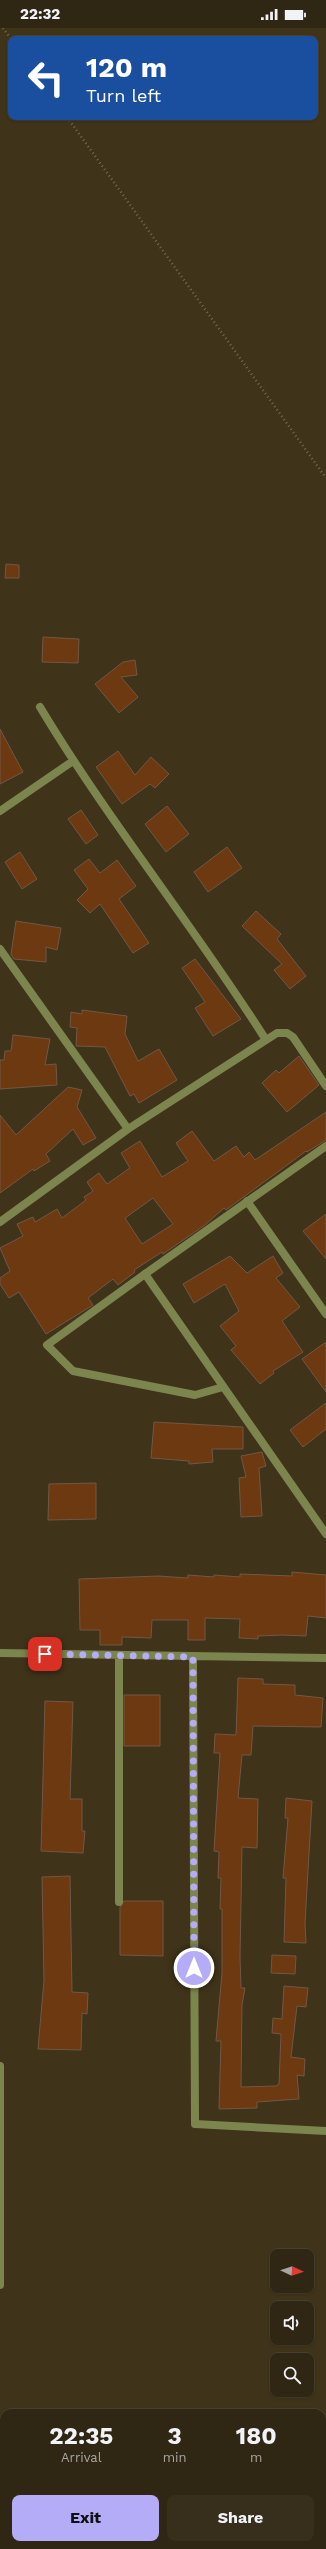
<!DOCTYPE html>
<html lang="en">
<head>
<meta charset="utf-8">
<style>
  :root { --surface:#2f2613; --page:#372e1c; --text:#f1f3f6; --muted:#a7a5a0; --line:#4a4333; --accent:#b5acf8 }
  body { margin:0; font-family:"Work Sans",sans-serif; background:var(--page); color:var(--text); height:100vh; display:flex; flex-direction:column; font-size:15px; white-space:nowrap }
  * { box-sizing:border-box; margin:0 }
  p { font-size:13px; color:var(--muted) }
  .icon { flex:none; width:22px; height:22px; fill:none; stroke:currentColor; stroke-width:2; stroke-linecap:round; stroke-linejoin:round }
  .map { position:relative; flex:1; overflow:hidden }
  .details { position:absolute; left:0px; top:2381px; width:326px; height:140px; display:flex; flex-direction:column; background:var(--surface); border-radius:12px 12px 0 0; box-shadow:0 1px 3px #0004,0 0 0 1px var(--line) }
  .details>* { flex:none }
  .banner { position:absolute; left:8px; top:8px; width:310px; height:84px; border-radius:8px; box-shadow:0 1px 3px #0004,0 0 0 1px var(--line); background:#1a4fa0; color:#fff; overflow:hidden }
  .needle { width:26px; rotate:94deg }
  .tools { position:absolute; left:270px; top:2221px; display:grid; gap:8px }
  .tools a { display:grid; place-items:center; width:44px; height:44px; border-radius:8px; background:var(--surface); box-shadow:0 1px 3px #0004,0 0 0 1px var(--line); font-size:20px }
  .pin { position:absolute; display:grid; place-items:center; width:34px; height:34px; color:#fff; margin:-17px; border-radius:8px; box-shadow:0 2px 6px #0006 }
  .me { position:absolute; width:44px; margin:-22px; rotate:0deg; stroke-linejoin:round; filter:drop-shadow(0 0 3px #0008) }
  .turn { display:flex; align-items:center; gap:14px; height:84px; padding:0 12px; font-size:18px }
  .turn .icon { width:52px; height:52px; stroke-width:2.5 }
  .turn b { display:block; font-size:28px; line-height:34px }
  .eta { display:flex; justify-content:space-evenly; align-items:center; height:68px; text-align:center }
  .eta b { font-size:24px; font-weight:700; line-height:28px }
  .action { display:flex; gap:8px; margin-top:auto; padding:8px 12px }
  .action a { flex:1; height:46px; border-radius:8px; background:var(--accent); color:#111; font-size:16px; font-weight:700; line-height:46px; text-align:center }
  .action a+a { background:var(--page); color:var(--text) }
  .status { display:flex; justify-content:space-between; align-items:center; height:28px; padding:0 20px; background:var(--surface); direction:ltr }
  .status svg { height:11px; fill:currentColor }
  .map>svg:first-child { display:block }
  .building { fill:#6d3911; stroke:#725747; fill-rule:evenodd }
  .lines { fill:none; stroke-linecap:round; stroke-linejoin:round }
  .path { stroke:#786d56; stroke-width:2.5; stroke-dasharray:1 3; stroke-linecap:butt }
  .service { stroke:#7c854e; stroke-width:8 }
  .minor { stroke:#7c854e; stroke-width:8 }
  .tertiary { stroke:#7c854e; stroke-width:8 }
  .route { stroke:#b5acf8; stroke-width:7; stroke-dasharray:0 12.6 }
</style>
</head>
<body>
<div class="status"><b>22:32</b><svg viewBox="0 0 49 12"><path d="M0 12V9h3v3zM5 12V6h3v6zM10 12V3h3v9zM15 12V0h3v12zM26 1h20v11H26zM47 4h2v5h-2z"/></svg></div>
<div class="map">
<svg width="326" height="2521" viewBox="0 0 326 2521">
  <rect width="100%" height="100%" fill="#3f3319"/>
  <!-- building -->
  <path class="building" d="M6,536L19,537V550H5Z
    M43,609L79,611L78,635L42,634Z
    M135,632L137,647L121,649L138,669L119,685L95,656L123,634Z
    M0,701L23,744L0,756Z
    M118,723L135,747L151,729L169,746L155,760L150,756L122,776L96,739Z
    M167,778L189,806L166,824L145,796Z
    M81,782L98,807L86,816L68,791Z
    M227,819L242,840L208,864L194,844Z
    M20,824L37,851L22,861L5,834Z
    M89,831L100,845L117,832L136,858L119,871L149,915L133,925L100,876L90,885L77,872L88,861L74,842Z
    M256,883L281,906L277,911L306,948L290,961L274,942L282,936L242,898Z
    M16,893L61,900L57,922L46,919V934L14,931L11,926Z
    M195,931L241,991L213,1008L195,980L205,974L182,940Z
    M82,982L127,988L125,1006L138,1033L159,1021L177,1052L139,1075L134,1066L130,1068L105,1019L76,1018L77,1000L70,999L71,984L82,986Z
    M13,1007L50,1011L45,1037L56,1036L57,1057L0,1061V1032H4L5,1023H11Z
    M299,1028L319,1057L287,1084L262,1055L276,1042L279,1045Z
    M68,1059L82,1062L77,1079L96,1110L83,1117L73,1101L46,1126L50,1133L34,1143L33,1141L0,1165V1087L16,1107Z
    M326,1084V1112L307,1124L306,1123L226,1182L224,1180L205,1197L163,1226L162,1224L134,1242L135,1244L118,1257L113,1251L88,1270L93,1277L46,1306L19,1264L9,1270L0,1256V1250L10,1243L0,1220L23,1208L17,1196L33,1189L35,1194L57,1181L62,1190L86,1172L84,1169L93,1163L87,1154L99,1145L107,1156L130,1140L121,1125L140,1113L162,1149L188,1133L176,1115L192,1103L214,1133L236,1118L244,1129L249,1124L255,1132ZM153,1170L173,1196L142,1216L125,1190Z
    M326,1186V1231L303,1203Z
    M230,1228L247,1245L273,1228L283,1245L276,1250L300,1279L282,1293L303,1324L273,1343L274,1345L260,1356L231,1322L236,1318L220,1298L239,1283L225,1256L194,1275L183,1256Z
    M326,1314V1364L302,1331Z
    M326,1375V1401L303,1419L290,1402Z
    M154,1394L243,1399V1421H212L213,1434L189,1436V1433L151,1430Z
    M262,1424L266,1438L259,1440L262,1488L241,1489L239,1450L246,1449L241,1428Z
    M96,1455V1491L48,1492L49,1456Z
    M292,1544L326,1547V1590L308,1588L306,1608L282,1607L258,1608V1611L239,1610L240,1591L205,1590V1612H188V1592H152L151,1610L122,1609V1617H100V1602H80L79,1551L158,1548L188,1550V1547L214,1549V1547L240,1549V1546L292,1548Z
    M238,1650L263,1651V1656L295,1657V1667L323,1670L321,1699L253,1698L251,1727H242L238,1770L258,1771L257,1820L242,1819L240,1929L241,1960H245L242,1977L241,2059L276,2058L279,2056L281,2006L272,2005L273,1990L282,1991L284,1958L308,1960L306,1979L297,1978L291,2029L305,2031L304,2048L297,2047L299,2071L257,2074V2080L219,2081L221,2013H216L222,1945V1881H220L221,1850H218L219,1824L214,1823L220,1725H214L215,1706L236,1707Z
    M124,1667H160V1718H124Z
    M45,1673L73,1674L70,1771H82V1803H85L83,1825L41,1823Z
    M286,1770L312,1773L305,1895L306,1915L284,1914L286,1850H283L288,1790H285Z
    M70,1848L72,1964L88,1965L87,1986L82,1985L81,2022L38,2021L44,1952L42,1849Z
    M124,1873H163V1928L120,1927V1879Z
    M272,1927L296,1928L295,1946L271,1945Z"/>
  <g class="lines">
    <!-- path -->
    <path class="path" d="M3,0L11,11
      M67,89L326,450"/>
    <!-- service -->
    <path class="service" d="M145,1246L47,1317L73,1343L195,1367L223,1359"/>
    <!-- minor -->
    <path class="minor" d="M40,679C109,794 194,898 266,1012
      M0,783L73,733
      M0,921L128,1101
      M326,1118L145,1246L326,1506
      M247,1173L326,1286
      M0,1194L128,1101L277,1005H287L293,1009L326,1058
      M0,1625L326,1630
      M193,1629L195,2096L326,2103
      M119,1874V1628"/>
    <!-- tertiary -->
    <path class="tertiary" d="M0,2038V2257"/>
  </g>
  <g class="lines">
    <!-- route -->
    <path class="route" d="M45,1626L193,1629L194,1940"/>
  </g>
</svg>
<div class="tools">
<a><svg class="needle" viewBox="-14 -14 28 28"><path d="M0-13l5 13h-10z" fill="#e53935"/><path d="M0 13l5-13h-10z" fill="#a7a5a0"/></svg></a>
<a><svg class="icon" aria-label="sound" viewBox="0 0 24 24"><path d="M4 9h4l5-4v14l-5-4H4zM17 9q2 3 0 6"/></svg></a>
<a><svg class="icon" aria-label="search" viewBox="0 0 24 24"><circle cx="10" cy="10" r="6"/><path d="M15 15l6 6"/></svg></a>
</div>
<div class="pin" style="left:45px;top:1626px;background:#d93025"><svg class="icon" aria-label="arrive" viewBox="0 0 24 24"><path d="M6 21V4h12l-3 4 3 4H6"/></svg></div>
<svg class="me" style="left:194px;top:1940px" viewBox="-20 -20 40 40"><circle r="17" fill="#b5acf8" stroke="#fff" stroke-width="3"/><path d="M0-11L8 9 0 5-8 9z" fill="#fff"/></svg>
<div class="banner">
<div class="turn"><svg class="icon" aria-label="left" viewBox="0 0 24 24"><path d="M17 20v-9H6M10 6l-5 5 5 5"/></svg><div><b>120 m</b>Turn left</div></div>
</div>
<section class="details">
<div class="eta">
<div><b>22:35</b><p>Arrival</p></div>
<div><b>3</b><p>min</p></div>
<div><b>180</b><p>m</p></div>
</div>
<div class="action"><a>Exit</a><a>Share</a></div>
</section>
</div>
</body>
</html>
